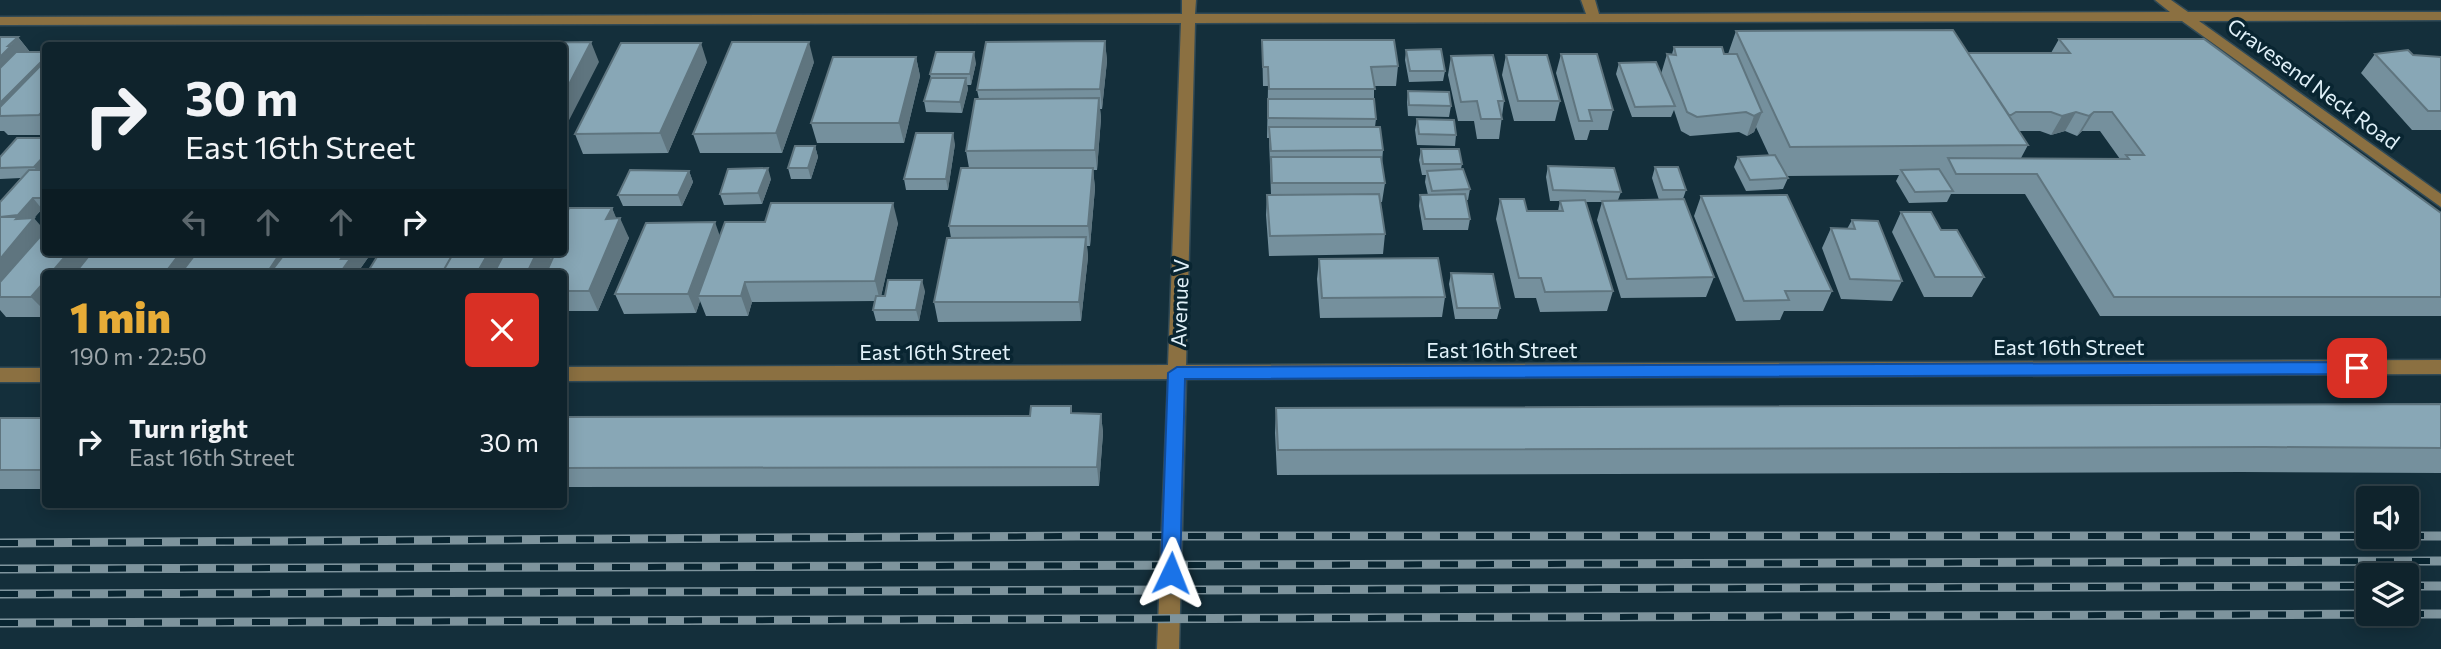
<!DOCTYPE html>
<html lang="en">
<head>
<meta charset="utf-8">
<style>
  :root { --surface:#0f232c; --page:#1d2f38; --text:#f1f3f6; --muted:#9ba4a9; --line:#2f4048; --accent:#e7ac37 }
  body { margin:0; font-family:Commissioner,sans-serif; background:var(--page); color:var(--text); height:100vh; display:flex; flex-direction:column; font-size:26px; white-space:nowrap }
  * { box-sizing:border-box; margin:0 }
  p { font-size:23px; color:var(--muted) }
  .icon { flex:none; width:38px; height:38px; fill:none; stroke:currentColor; stroke-width:2; stroke-linecap:round; stroke-linejoin:round }
  .map { position:relative; flex:1; overflow:hidden }
  .panel { position:absolute; left:42px; top:270px; width:525px; height:238px; display:flex; flex-direction:column; background:var(--surface); border-radius:7px; box-shadow:0 4px 18px #0003,0 0 0 2px var(--line) }
  .panel>* { flex:none }
  .top-card { position:absolute; left:42px; top:42px; width:525px; height:214px; border-radius:7px; box-shadow:0 4px 18px #0003,0 0 0 2px var(--line); background:#0f232c; color:var(--text); overflow:hidden }
  .controls { position:absolute; left:2356px; top:486px; display:grid; gap:14px }
  .controls a { display:grid; place-items:center; width:63px; height:63px; border-radius:7px; background:var(--surface); box-shadow:0 4px 18px #0003,0 0 0 2px var(--line); font-size:35px }
  .pin { position:absolute; display:grid; place-items:center; width:60px; height:60px; color:#fff; margin:-30px; border-radius:14px; box-shadow:0 4px 10px #0006 }
  .me { position:absolute; width:77px; margin:-38px; rotate:2deg; stroke-linejoin:round; filter:drop-shadow(0 0 5px #0008) }
  .turn { display:flex; align-items:center; gap:24px; height:147px; padding:0 28px; font-size:32px }
  .turn .icon { width:91px; height:91px; stroke-width:2.5 }
  .turn b { display:block; font-size:49px; line-height:60px }
  .lanes { display:flex; align-items:center; height:66px; padding:0 28px; background:#0003; justify-content:center; gap:35px; direction:ltr }
  .lanes .off { opacity:.35 }
  .round { display:grid; place-items:center; flex:none; width:74px; height:74px; border-radius:7px; background:var(--page) }
  .head { display:flex; align-items:center; justify-content:space-between; height:119px; padding:0 28px }
  h1 { font-size:42px; font-weight:800; line-height:52px; color:var(--accent) }
  ul { padding:0; list-style:none }
  li { display:flex; align-items:center; gap:21px; height:105px; padding:0 28px }
  li div { flex:1 }
  li b { display:block; font-size:26px }
  li em { font-style:normal }
  .map>svg:first-child { display:block }
  .lines { fill:none; stroke-linecap:round; stroke-linejoin:round }
  .minor-casing { stroke:#314a56; stroke-width:3 }
  .minor { fill:#8b7041; fill-rule:evenodd }
  .rail-casing { stroke:#7e949d; stroke-width:9 }
  .rail { stroke:#092531; stroke-width:6; stroke-dasharray:18; stroke-linecap:butt }
  .wall { fill:#75909d; fill-rule:evenodd }
  .shaded-wall { fill:#5f757f }
  .building { fill:#88a7b6; stroke:#5f757f; stroke-width:2 }
  .route { fill:#1a73e8; stroke:#114b97; stroke-width:2 }
  .labels { text-anchor:middle; dominant-baseline:central; stroke-width:7; stroke-linejoin:round; paint-order:stroke }
  .street-label { font-size:21px; fill:#e1f1f9; stroke:#092531 }
</style>
</head>
<body>
<div class="map">
<svg width="2441" height="649" viewBox="0 0 2441 649">
  <rect width="100%" height="100%" fill="#142f3b"/>
  <g class="lines">
    <defs>
      <path id="minor" d="M1182,0H1196L1195,14H1586L1581,0H1595L1599,14L2170,12L2155,0H2171L2188,12H2441V20L2199,21L2441,194V207L2182,21L1195,23L1186,365L2441,360V374L1186,379L1179,649H1157L1168,379L564,381V367L1168,365L1181,23L0,25V17L1182,14Z
        M0,368H46V382H0Z"/>
    </defs>
    <!-- minor casing -->
    <use href="#minor" class="minor-casing"/>
    <!-- minor -->
    <use href="#minor" class="minor"/>
    <defs>
      <path id="rail" d="M2406,536H2441
        M0,543L1077,536H2368
        M0,569L2441,561
        M2406,586H2441
        M0,594L2368,586
        M2406,614H2441
        M0,623L2406,614"/>
    </defs>
    <!-- rail casing -->
    <use href="#rail" class="rail-casing"/>
    <!-- rail -->
    <use href="#rail" class="rail"/>
  </g>
  <!-- wall -->
  <path class="wall" d="M1736,31L1968,53H2051L2059,39L2441,213V316H2100L2025,194H1951L1947,202L1909,203L1896,181L1899,175L1786,176L1788,178L1783,189L1746,191L1734,167L1738,157L1769,155L1756,127L1754,132L1747,136L1739,132L1690,136L1681,131L1674,110L1671,117H1632L1616,74L1619,63L1661,74L1667,54H1672L1674,47L1728,54ZM2019,131H2040L2051,135L2065,131L2077,136L2082,131H2100L2120,159L2021,158L2028,145Z
    M0,37H18L30,52H46V135H8L4,131H0Z
    M1262,40L1398,66L1396,86H1374V99L1376,119L1375,127L1383,150L1382,163L1385,183L1382,202H1380L1385,234L1383,254L1269,256L1266,215L1267,195H1271L1269,138H1267L1268,86H1263Z
    M1105,41L1107,61L1102,109H1100L1101,118L1097,170H1093L1095,188L1090,246H1087L1088,257L1081,321L938,322L934,302L951,238L949,226L969,168L966,151L979,99L977,90Z
    M1406,50L1445,71L1443,81L1409,82L1405,60Z
    M1561,54L1613,110L1608,130H1590L1587,140H1575L1556,73Z
    M2375,54L2441,57V130H2412L2361,73Z
    M1506,55L1560,101L1555,121H1514L1502,75Z
    M1451,56L1504,101L1499,139H1477L1474,121H1458L1448,75Z
    M916,57L920,76L904,143H817L811,123Z
    M707,62L668,153L583,154L575,134Z
    M814,62L782,153H700L693,134Z
    M976,63L971,85H967L968,89L962,113L926,112L924,101L931,79L930,74Z
    M1408,91L1451,106L1449,117L1408,116L1407,102Z
    M1417,119L1456,135L1455,146L1417,145L1415,130Z
    M46,138V209H42L34,218L46,252H372L358,272L46,273V317H6L0,310V202L21,178L0,179V157Z
    M955,144L948,190H906L904,179Z
    M815,146L818,157L811,179H791L788,168Z
    M1421,149L1462,164L1461,169L1470,189L1468,200H1466L1470,219L1468,230H1423L1419,206L1420,195H1428L1425,182L1426,175H1422L1419,160Z
    M1548,166L1621,192L1618,200H1659L1652,178L1655,167L1686,190L1683,199L1714,277L1706,297L1621,298L1597,220L1602,202H1585L1613,291L1607,311L1540,312L1536,298H1515L1496,219L1500,199L1527,211H1558L1560,201H1550L1546,177Z
    M689,171L693,182L682,206H623L618,195Z
    M771,179L762,204L724,205L720,194Z
    M1701,196L1832,291L1823,311H1784L1780,320L1736,321L1694,216Z
    M612,208L616,219L629,238L598,311H564V273L380,252H564Z
    M1901,212L1941,230L1984,277L1972,297H1924L1892,232Z
    M1852,220L1902,281L1892,301L1841,299L1822,248L1831,228L1847,229Z
    M898,223L881,296L925,291L919,321H876L873,310L875,301L752,302L748,316H706L700,301L696,313L624,314L615,294L720,236Z
    M1319,259L1445,297L1442,317L1320,318L1317,279Z
    M1451,273L1500,308L1497,319H1455L1449,284Z
    M2441,404V473L2241,472L1277,475L1275,433L1276,408Z
    M1071,406L1072,413L1101,414L1103,433L1099,486L564,487V417L1030,416Z
    M0,418H46V489H0Z"/>
  <!-- shaded-wall -->
  <path class="shaded-wall" d="M18,37L38,62L46,57V92L0,116V57Z
    M1105,41L1107,61L1102,109L1100,89Z
    M591,42L599,62L564,130V94Z
    M809,42L814,62L782,153L776,133Z
    M701,43L707,62L668,153L660,133Z
    M974,52L976,63L971,85L970,74Z
    M916,57L920,76L904,143L899,123Z
    M966,78L968,89L962,113L960,102Z
    M1099,98L1101,118L1097,170L1095,150Z
    M46,108V123L39,115Z
    M1762,112L1754,132L1747,136L1754,116Z
    M2076,112L2065,131L2051,135L2062,116Z
    M2094,112L2082,131L2077,136L2089,116Z
    M953,133L955,144L948,190L946,179Z
    M815,146L818,157L811,179L808,168Z
    M46,154V176L43,178L34,167Z
    M768,168L771,179L762,204L758,193Z
    M1093,168L1095,188L1090,246L1088,226Z
    M689,171L693,182L682,206L678,195Z
    M33,198L42,209L34,218L46,232L0,297V230L9,213Z
    M893,203L898,223L880,301L875,281Z
    M612,208L618,222L620,218L629,238L598,311L589,291L606,219Z
    M715,222L722,242L698,296L700,301L696,313L688,294Z
    M1086,237L1088,257L1081,321L1079,302Z
    M69,252H102L85,273H51Z
    M181,252H211L195,273H165Z
    M281,252H308L295,273H267Z
    M346,252H372L358,272L359,273H340L341,259Z
    M489,252H510L499,273H477Z
    M537,252H557L548,253L552,262L547,273H527Z
    M46,280V312L31,297Z
    M922,280L925,291L919,321L916,310Z
    M745,282L752,302L748,316L741,296Z
    M1101,414L1103,433L1099,486L1097,467Z"/>
  <!-- building -->
  <path class="building" d="M1953,30L2028,145L1790,147L1736,31Z
    M0,37H18L8,46H11L0,57Z
    M2059,39H2204L2441,213V297H2114L2037,174H1956L1948,158L2129,159L2126,155H2144L2112,112H2094L2089,116L2076,112L2062,116L2051,112H2016L2011,115H2009L1968,53H2070Z
    M1262,40H1394L1398,66L1371,67L1375,89H1269L1268,67H1263Z
    M1105,41L1100,89L977,90L986,42Z
    M591,42L564,94V46H511L513,43Z
    M732,42H809L776,133L693,134Z
    M621,43H701L660,133L575,134Z
    M1674,47H1722L1724,54H1737L1762,112L1754,116L1746,112L1697,117L1687,112L1667,54L1676,55Z
    M1441,49L1445,71H1410L1406,50Z
    M2408,50L2413,55L2441,57V111H2428L2375,54Z
    M16,52H46V57L0,103V68Z
    M936,52H974L970,74H930Z
    M1561,54H1597L1613,110H1589L1592,121H1579Z
    M1493,55L1504,101H1498L1502,119H1481L1477,101L1461,102L1451,56Z
    M1506,55H1547L1560,101H1518Z
    M833,57H916L899,123H811Z
    M46,60V108L39,115L0,116V107Z
    M1656,62L1675,106L1635,107L1619,63Z
    M931,78H966L960,102L924,101Z
    M1408,91L1449,92L1451,106L1409,105Z
    M1099,98L1095,150L966,151L975,99Z
    M1268,99H1374L1376,119L1268,118Z
    M1417,119L1454,120L1456,135L1419,134Z
    M1269,127H1380L1383,150L1271,151Z
    M916,133H953L946,179H904Z
    M17,138H46V154L34,167L0,168V157Z
    M795,146H815L808,168H788Z
    M1421,149H1459L1462,164H1423Z
    M1775,155L1788,178L1750,180L1738,157Z
    M1271,157H1381L1385,183H1272Z
    M1548,166L1614,168L1621,192L1553,190Z
    M1655,167H1678L1686,190H1663Z
    M768,168L758,193L720,194L728,169Z
    M961,168H1093L1088,226H949Z
    M1463,169L1470,189L1432,191L1427,171Z
    M1939,169L1953,191L1915,192L1901,170Z
    M29,170H46V198H33L18,215L0,217V202Z
    M630,170L689,171L678,195H618Z
    M1379,194L1385,234L1270,236L1267,195Z
    M1465,194L1470,219H1425L1420,195Z
    M1787,195L1832,291H1785L1789,300L1744,301L1701,196Z
    M1500,199H1524L1527,211H1563L1560,201L1585,200L1613,291L1545,292L1541,278H1519Z
    M1684,199L1714,277L1627,279L1602,201Z
    M771,203H893L875,281L745,282L741,296H698L725,222H765Z
    M569,208H612L606,219L620,218L589,291H564V273H546L555,253L548,252H564V219Z
    M1901,212H1931L1941,230H1957L1984,277H1935Z
    M0,217H18L16,219L34,218L0,259Z
    M1852,220L1878,221L1902,281L1850,279L1831,228L1855,229Z
    M715,222L688,294H615L646,223Z
    M46,230V252H69L51,273H46V280L31,297H0V282Z
    M1086,237L1079,302H934L947,238Z
    M92,252H181L165,273H75Z
    M197,252H281L267,273H181Z
    M286,252H346L341,259H350L340,273H270Z
    M380,252H454L442,273H367Z
    M454,252H489L477,273H442Z
    M505,252H537L527,273H494Z
    M1438,258L1445,297L1322,298L1319,259Z
    M1451,273L1493,274L1500,308H1457Z
    M888,280H922L916,310H873L876,296H885Z
    M2441,404V448L2264,447L1278,450L1276,408Z
    M1031,406H1071V413L1101,414L1097,467L564,468V417L1030,416Z
    M0,418H46V470H0Z"/>
  <!-- route -->
  <path class="route" d="M2357,362L2365,368L2357,374L1185,379L1180,573L1177,579H1164L1161,573L1168,373L1177,367Z"/>
  <g class="labels">
    <!-- street labels -->
    <g class="street-label">
      <text transform="translate(2314 83) rotate(36)">Gravesend Neck Road</text>
      <text transform="translate(1179 303) rotate(-88)">Avenue V</text>
      <text x="2069" y="346">East 16th Street</text>
      <text x="1502" y="349">East 16th Street</text>
      <text x="935" y="351">East 16th Street</text>
    </g>
  </g>
</svg>
<div class="controls">
<a><svg class="icon" aria-label="sound" viewBox="0 0 24 24"><path d="M4 9h4l5-4v14l-5-4H4zM17 9q2 3 0 6"/></svg></a>
<a><svg class="icon" aria-label="layers" viewBox="0 0 24 24"><path d="M12 4l9 5-9 5-9-5zM3 14l9 5 9-5"/></svg></a>
</div>
<div class="pin" style="left:2357px;top:368px;background:#d93025"><svg class="icon" aria-label="arrive" viewBox="0 0 24 24"><path d="M6 21V4h12l-3 4 3 4H6"/></svg></div>
<svg class="me" style="left:1171px;top:573px" viewBox="-20 -20 40 40"><path d="M0-17L14 15 0 8-14 15z" fill="#1a73e8" stroke="#fff" stroke-width="4"/></svg>
<div class="top-card">
<div class="turn"><svg class="icon" aria-label="right" viewBox="0 0 24 24"><path d="M7 20v-9h11M14 6l5 5-5 5"/></svg><div><b>30 m</b>East 16th Street</div></div>
<div class="lanes"><svg class="icon off" aria-label="left" viewBox="0 0 24 24"><path d="M17 20v-9H6M10 6l-5 5 5 5"/></svg><svg class="icon off" aria-label="ahead" viewBox="0 0 24 24"><path d="M12 20V5M6 11l6-6 6 6"/></svg><svg class="icon off" aria-label="ahead" viewBox="0 0 24 24"><path d="M12 20V5M6 11l6-6 6 6"/></svg><svg class="icon" aria-label="right" viewBox="0 0 24 24"><path d="M7 20v-9h11M14 6l5 5-5 5"/></svg></div>
</div>
<section class="panel">
<div class="head"><div><h1>1 min</h1><p>190 m · 22:50</p></div><a class="round" style="background:#d93025;color:#fff"><svg class="icon" aria-label="close" viewBox="0 0 24 24"><path d="M6 6l12 12M18 6L6 18"/></svg></a></div>
<ul>
<li><svg class="icon" aria-label="right" viewBox="0 0 24 24"><path d="M7 20v-9h11M14 6l5 5-5 5"/></svg><div><b>Turn right</b><p>East 16th Street</p></div><em>30 m</em></li>
</ul>
</section>
</div>
</body>
</html>
